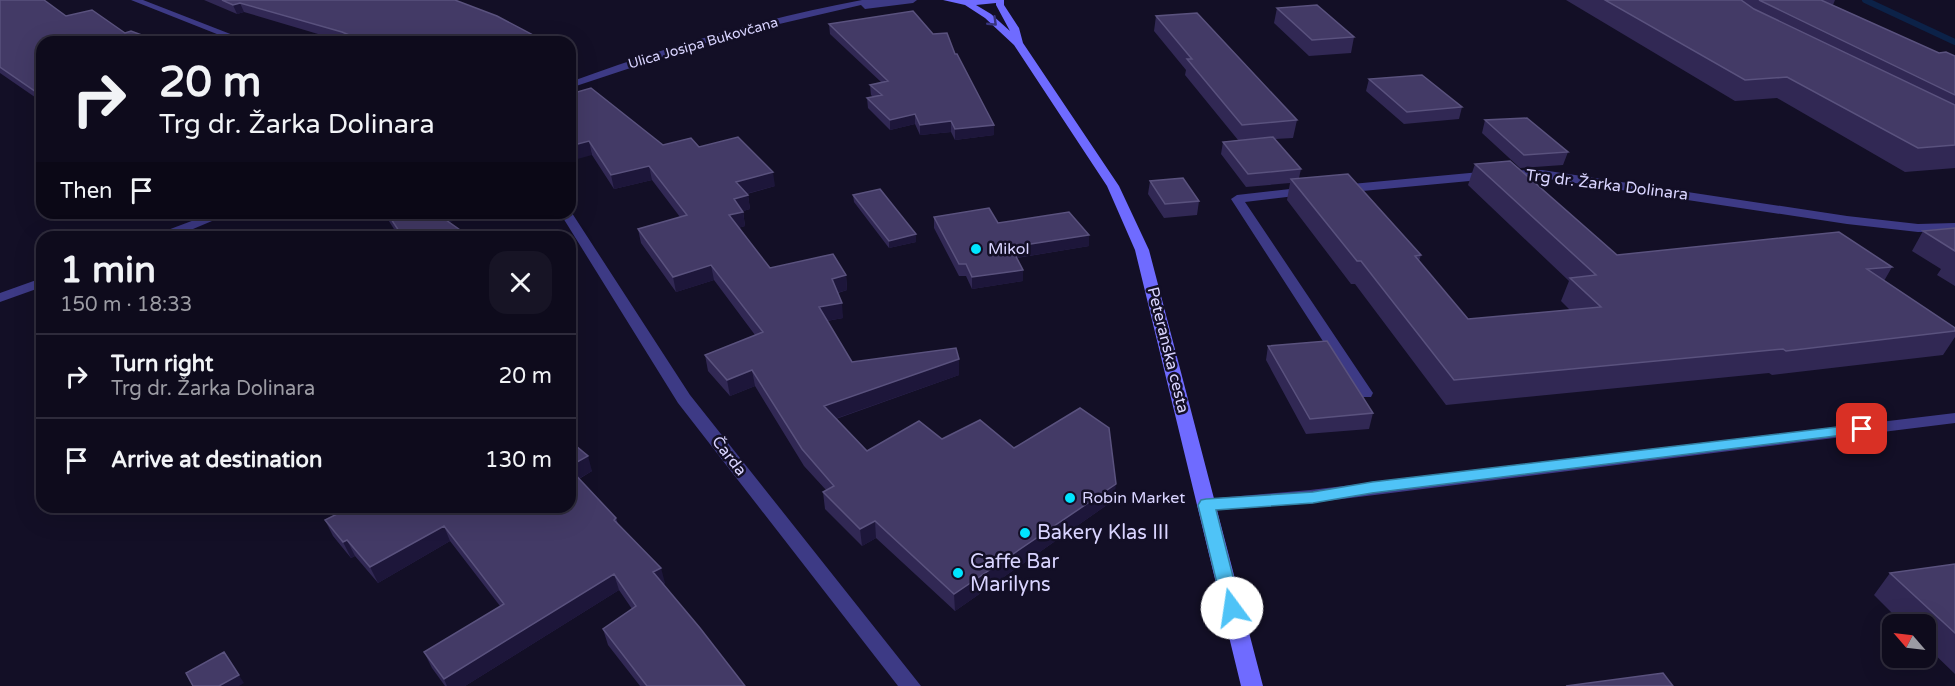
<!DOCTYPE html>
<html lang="en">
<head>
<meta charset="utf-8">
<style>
  :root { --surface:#0e0b1c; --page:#171425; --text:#f1f3f6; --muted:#9b9ba3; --line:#2e2b3b }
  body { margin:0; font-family:"Varela Round",sans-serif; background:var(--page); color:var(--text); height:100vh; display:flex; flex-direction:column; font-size:22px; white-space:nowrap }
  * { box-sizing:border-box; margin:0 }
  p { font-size:20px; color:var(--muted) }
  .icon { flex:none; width:33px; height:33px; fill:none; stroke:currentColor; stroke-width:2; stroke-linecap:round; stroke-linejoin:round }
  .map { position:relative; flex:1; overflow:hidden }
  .side { position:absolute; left:36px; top:231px; width:540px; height:282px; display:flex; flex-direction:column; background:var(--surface); border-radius:18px; box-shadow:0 6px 24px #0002,0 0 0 2px var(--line) }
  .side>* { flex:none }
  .top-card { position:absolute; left:36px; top:36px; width:540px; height:183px; border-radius:18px; box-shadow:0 6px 24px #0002,0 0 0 2px var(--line); background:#0e0b1c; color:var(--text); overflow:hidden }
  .needle { width:39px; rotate:298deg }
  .tools { position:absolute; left:1882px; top:614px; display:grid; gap:12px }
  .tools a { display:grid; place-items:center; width:54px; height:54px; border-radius:12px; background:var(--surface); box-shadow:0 6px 24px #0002,0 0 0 2px var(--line); font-size:30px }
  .pin { position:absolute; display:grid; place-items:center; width:51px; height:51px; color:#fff; margin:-26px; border-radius:12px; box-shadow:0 3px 9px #0006 }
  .me { position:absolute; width:66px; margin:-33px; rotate:346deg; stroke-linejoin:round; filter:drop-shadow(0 0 4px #0008) }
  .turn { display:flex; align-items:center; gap:21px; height:126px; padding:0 24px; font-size:27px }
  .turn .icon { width:78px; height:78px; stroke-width:2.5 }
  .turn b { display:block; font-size:42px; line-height:51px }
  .then { display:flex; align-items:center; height:57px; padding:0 24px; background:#0003; gap:12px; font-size:22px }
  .round { display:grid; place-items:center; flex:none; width:63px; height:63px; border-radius:18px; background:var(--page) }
  .head { display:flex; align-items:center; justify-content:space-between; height:102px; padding:0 24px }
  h1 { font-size:36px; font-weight:700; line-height:45px }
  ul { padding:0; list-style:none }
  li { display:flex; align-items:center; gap:18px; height:84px; padding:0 24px; border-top:2px solid var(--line) }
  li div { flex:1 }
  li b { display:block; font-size:22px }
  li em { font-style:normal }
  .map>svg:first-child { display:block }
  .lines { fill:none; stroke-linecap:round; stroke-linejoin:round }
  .stream { stroke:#0c2248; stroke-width:6 }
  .minor { fill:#3d3a85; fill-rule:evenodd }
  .secondary { fill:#6f6bff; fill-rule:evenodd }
  .wall { fill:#312854 }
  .shaded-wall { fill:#1d163a }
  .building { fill:#433a66; stroke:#5a527e; stroke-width:1.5 }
  .oneway { stroke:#38347d }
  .route { fill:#4fc3f7; stroke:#337fa1; stroke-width:1.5 }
  .poi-dot { fill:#00e5ff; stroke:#130f26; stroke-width:2 }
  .labels { text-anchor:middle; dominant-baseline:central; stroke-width:5; stroke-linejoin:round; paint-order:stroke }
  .far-street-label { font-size:14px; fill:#d9d4ff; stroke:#130f26 }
  .street-label { font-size:16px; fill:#d9d4ff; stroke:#130f26 }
  .poi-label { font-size:16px; fill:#d9d4ff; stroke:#130f26; text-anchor:start }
  .near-poi-label { font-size:20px; fill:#d9d4ff; stroke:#130f26; text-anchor:start }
</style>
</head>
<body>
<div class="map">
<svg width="1955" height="686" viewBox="0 0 1955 686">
  <rect width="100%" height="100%" fill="#130f26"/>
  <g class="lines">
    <!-- stream -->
    <path class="stream" d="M1865,0L1955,42"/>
    <!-- minor -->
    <path class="minor" d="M131,0H143L251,42H237Z
      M862,0H917L913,3L865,9L861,5L724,37L570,88V82C665,47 762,19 862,0Z
      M1542,170L1847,216L1918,224L1955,223V231L1918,232L1847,224L1542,178L1491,179L1341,193L1335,189L1341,185L1491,171Z
      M1308,187L1314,191L1312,194L1245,202L1373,393L1371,397H1359L1231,199L1237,195Z
      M570,210L690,395L921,686H898L678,403L560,213H570Z
      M213,213H231L174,237H155L157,234Z
      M42,278V287L0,302V293Z
      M1955,413V423L1310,503L1206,511L1200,510L1197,505L1200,500L1206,499L1310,490Z"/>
    <!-- secondary -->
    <path class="secondary" d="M943,0H1004V5L1019,28L1023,43L1119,186L1149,250L1263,686H1241L1135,250L1107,186L1014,45L985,18L965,5ZM996,3V5L1010,31L991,14L976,5Z"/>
  </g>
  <!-- wall -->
  <path class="wall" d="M0,0L66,16L125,33L158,41L181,42H42V102L0,73Z
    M204,0H455L538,42H345L244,12L237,14Z
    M1566,0H1835L1833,5L1939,53L1955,56V168L1905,172L1777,98L1735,101Z
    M1277,8L1354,37L1351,53L1309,56L1274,23Z
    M1156,16L1297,120L1293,138L1275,139L1301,169L1299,178L1421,255L1419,261L1468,319L1570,310L1561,301L1569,281L1468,185L1475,164L1617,255L1892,267L1884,281L1955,328V337L1943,355L1772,375L1769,373L1446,405L1355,284H1351L1287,200L1290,183L1246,187L1221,154L1223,142L1238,140L1185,75L1186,70L1154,31Z
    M829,24L933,34L955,54L994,125V135L955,140L951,132L920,135L915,124L890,130L868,108L867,98L873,97L871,95L870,85L881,82L830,34Z
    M1369,79L1462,107L1459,119L1404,124L1366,91Z
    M570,94L663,145L699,147L775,186L747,194L748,195L750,209L743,211L745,226L738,228L770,268L846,275L847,290L838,293L843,318L827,321L852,362L959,375L836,419L867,451L942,439L1014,448L1114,500L955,611L876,538L862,546L825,509L823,492L826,490L804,466L755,386L730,396L708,371L705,355L755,335L714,280L676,292L641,243L638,229L680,217L652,180L614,189L592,155Z
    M1485,120L1568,152L1563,165L1520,168L1482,133Z
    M1150,181L1199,201L1197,215L1164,218L1148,194Z
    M853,195L916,234V242L889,248L854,202Z
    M385,213H450L453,221L448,222L470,237H399L387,218Z
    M934,217L998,223L1089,246L1017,258L1023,281L972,289L966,276H959L934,228Z
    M1955,228V286L1937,275L1941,269L1912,251L1923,231Z
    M1268,346L1373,413L1369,429L1306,434L1266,360Z
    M570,441L592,471L579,479L616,518L618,524L665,583L663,584L745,686H640L608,645L603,629L632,609L619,590L465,686H445L432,668L424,652L500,606L450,541L378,583L355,556L351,558L333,536L325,520Z
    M1955,564V674L1926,646V624H1903L1874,595L1890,573Z"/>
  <!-- shaded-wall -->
  <path class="shaded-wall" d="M240,3L244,12L237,14L233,5Z
    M537,37L538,42H523Z
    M915,114V124L890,130V120Z
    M951,121V132L920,135V125Z
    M994,125V135L955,140V129Z
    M589,141L592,155L570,161V146Z
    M649,166L652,180L614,189L611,175Z
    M773,172L775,186L738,196L736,182Z
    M748,195L750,209L736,213L734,199Z
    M743,212L745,226L731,230L729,215Z
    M435,213H450L453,221L439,225Z
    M916,234V242L889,248V241Z
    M1089,235V246L1010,259L1011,247Z
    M711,265L714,280L676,292L673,277Z
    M1023,270V281L972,289V277Z
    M846,275L847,290L833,294L832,279Z
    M842,303L843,318L820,322L819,307Z
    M959,359V375L826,422L824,406Z
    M752,370L755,386L730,396L727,380Z
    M588,456L592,471L573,482L570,474V466Z
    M1116,484L1114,500L955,611L954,594Z
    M875,521L876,538L862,546L860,529Z
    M444,526L450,541L378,583L370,567Z
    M347,540L355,556L351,558L343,542Z
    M661,568L665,583L657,588L653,572Z
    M614,574L619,590L465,686H447L444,679Z
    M224,652L244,683L239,686H219Z"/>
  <!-- building -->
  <path class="building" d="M0,0H44L66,16L92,10L125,33L131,31L158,41L170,38L181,42H42V96L0,67Z
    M222,0H455L497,16L537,37L523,42H366L342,32L240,3L233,5Z
    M1605,0H1741L1754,9L1955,105V145L1918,148L1787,77L1745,80Z
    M1759,0H1821L1939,53L1946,52L1955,56V95Z
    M1317,5L1354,37L1312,40L1277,8Z
    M913,11L933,34L947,33L955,54H957L994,125L955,129L951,121L920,125L915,114L890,120L867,98L882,95L870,85L888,81L829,24Z
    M1197,13L1297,120L1242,125L1187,59H1192L1156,16Z
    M1422,75L1462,107L1407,112L1369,79Z
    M591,88L663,145L691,138L699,147L738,137L773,172L736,182L748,195L734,199L743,212L729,215L770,268L833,254L846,275L832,279L842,303L819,307L852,362L956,348L959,359L824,406L867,451L919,421L942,439L980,420L1014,448L1080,408L1109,428L1116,484L954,594L875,521L860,529L823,492L834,486L802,449L752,370L727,380L705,355L763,332L711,265L673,277L638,229L687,215L649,166L611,175L589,141L570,146V94Z
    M1527,118L1568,152L1524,155L1485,120Z
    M1273,137L1301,169L1248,174L1223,142Z
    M1510,161L1617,255L1839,232L1892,267L1867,269L1955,328V331L1786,351L1783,349L1454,380L1361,261H1357L1291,179L1348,174L1421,255L1415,256L1468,319L1601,307L1570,278L1596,275L1475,164Z
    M1183,178L1199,201L1165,204L1150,181Z
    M880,189L916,234L889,241L853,195Z
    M989,208L998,223L1069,212L1089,235L1011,247L1023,270L972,277L966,264H959L934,217Z
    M387,213H436L470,237H403Z
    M1955,228V251L1923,231Z
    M1327,341L1373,413L1310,419L1268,346Z
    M570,441L588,456L570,466Z
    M570,469L616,518L614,520L661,568L653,572L700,628L745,686H647L603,629L636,606L614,574L444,679L424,652L504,604L444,526L370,567L347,540L343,542L325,520L351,507H570Z
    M1955,564V633L1890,573Z
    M224,652L239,675L219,686H193L186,673Z
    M1663,673L1673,686H1566Z"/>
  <!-- one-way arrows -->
  <defs><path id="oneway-chevron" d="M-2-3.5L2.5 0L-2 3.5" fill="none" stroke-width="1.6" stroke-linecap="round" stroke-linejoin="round" transform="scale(1.5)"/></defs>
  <use class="oneway" href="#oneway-chevron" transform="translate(993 22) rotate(44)"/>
  <!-- route -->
  <path class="route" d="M1862,424L1870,429L1868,432L1372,493L1313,503L1216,510L1241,608L1238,613L1232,615L1226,613L1223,608L1198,505L1201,500L1206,499L1313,492L1372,482Z"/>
  <!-- markers -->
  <g class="poi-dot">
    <circle cx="976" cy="249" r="6"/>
    <circle cx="1070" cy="498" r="6"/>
    <circle cx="1025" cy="533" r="6"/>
    <circle cx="958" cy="573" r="6"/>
  </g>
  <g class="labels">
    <!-- far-street labels -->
    <g class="far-street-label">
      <text transform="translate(703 43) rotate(-16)">Ulica Josipa Bukovčana</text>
    </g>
    <!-- street labels -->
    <g class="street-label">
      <text transform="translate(1607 185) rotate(7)">Trg dr. Žarka Dolinara</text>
      <text transform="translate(1168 350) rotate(76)">Peteranska cesta</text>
      <text transform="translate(729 456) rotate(52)">Čarda</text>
    </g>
    <!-- poi labels -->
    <g class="poi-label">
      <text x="988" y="249">Mikol</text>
      <text x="1082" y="498">Robin Market</text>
    </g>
    <!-- near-poi labels -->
    <g class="near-poi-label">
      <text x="1037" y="533">Bakery Klas III</text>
      <text x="970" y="562">Caffe Bar<tspan x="970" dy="23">Marilyns</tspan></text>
    </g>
  </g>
</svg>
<div class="tools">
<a><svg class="needle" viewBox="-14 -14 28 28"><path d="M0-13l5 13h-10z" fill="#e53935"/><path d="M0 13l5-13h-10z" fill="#9b9ba3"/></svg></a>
</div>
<div class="pin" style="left:1862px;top:429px;background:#d93025"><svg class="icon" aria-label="arrive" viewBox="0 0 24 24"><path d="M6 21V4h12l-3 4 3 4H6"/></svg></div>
<svg class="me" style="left:1232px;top:608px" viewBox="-20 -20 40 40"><circle r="19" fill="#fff"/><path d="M0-13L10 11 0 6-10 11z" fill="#4fc3f7"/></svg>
<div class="top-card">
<div class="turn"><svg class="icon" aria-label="right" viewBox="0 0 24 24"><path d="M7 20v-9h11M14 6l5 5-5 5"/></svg><div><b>20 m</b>Trg dr. Žarka Dolinara</div></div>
<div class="then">Then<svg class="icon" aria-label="arrive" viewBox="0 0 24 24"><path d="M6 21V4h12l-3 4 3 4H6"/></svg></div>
</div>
<section class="side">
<div class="head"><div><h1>1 min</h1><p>150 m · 18:33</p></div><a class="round"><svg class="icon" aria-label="close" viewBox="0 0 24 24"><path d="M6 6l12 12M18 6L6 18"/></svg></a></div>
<ul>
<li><svg class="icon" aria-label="right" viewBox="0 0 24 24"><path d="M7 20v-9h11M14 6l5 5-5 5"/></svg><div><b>Turn right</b><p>Trg dr. Žarka Dolinara</p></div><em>20 m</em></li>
<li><svg class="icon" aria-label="arrive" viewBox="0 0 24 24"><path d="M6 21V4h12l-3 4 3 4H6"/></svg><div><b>Arrive at destination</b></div><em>130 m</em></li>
</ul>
</section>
</div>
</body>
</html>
